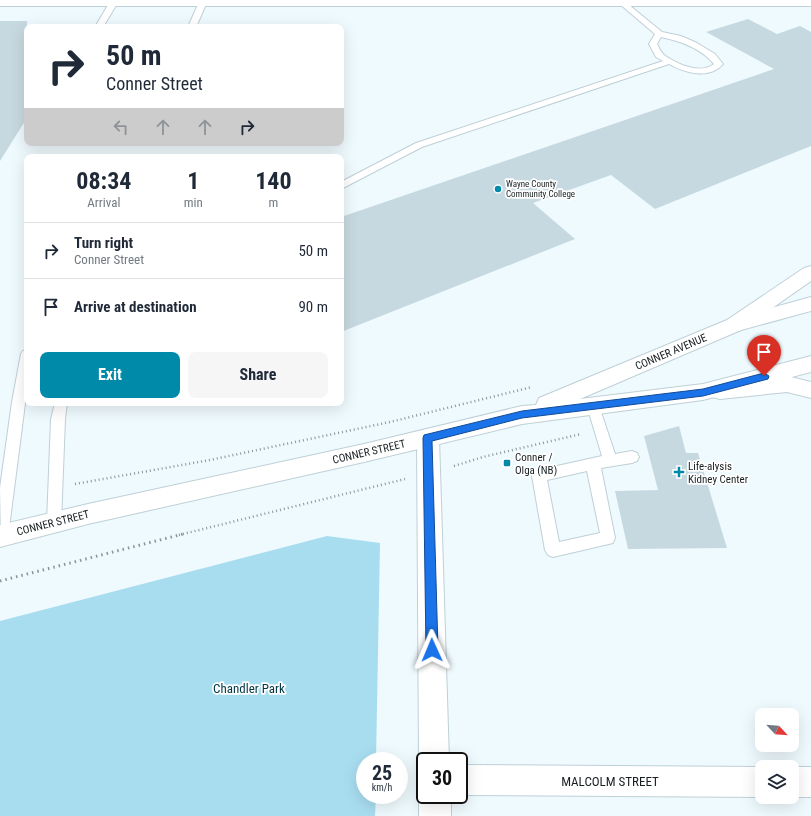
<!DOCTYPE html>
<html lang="en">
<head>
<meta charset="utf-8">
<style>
  :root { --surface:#fff; --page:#f6f6f7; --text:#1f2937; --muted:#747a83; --line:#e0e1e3; --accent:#008aaa }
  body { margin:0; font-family:"Roboto Condensed",sans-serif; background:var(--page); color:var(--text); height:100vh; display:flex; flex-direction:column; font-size:15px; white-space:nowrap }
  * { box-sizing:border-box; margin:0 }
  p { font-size:13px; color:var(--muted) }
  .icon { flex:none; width:22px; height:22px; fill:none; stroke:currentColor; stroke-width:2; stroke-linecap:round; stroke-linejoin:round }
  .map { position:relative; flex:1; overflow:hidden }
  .side { position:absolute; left:24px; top:154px; width:320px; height:252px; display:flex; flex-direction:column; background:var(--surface); border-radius:8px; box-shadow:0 4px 16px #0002 }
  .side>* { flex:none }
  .guide { position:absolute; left:24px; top:24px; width:320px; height:122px; border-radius:8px; box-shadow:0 4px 16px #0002; background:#fff; color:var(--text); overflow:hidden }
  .needle { width:26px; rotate:116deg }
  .fabs { position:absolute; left:755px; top:708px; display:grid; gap:8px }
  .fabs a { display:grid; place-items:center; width:44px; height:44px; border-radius:8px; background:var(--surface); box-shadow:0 4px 16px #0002; font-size:20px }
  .speed { position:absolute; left:356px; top:752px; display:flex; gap:8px; font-size:20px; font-weight:700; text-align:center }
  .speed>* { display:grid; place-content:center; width:52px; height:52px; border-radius:50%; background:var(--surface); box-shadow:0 4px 16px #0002; line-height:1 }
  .speed small { font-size:10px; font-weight:400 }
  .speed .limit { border:2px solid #111; border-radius:6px; background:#fff; color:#111 }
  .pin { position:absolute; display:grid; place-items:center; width:34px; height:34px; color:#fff; margin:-41px -17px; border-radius:50% 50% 50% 0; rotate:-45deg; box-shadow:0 0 4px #0007 }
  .pin .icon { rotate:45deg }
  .me { position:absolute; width:44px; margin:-22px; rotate:359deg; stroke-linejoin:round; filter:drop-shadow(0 0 3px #0008) }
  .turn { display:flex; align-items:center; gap:14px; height:84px; padding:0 16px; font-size:18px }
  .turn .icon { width:52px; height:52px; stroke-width:2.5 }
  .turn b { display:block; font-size:28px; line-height:34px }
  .lanes { display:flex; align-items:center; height:38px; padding:0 16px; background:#0003; justify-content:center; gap:20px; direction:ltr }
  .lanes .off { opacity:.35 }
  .eta { display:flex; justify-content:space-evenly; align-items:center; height:68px; text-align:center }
  .eta b { font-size:24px; font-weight:700; line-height:28px }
  .action { display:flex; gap:8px; margin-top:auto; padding:8px 16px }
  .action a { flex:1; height:46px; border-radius:8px; background:var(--accent); color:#fff; font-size:16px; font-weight:700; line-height:46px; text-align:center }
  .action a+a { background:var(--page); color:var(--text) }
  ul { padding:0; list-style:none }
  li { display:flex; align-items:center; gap:12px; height:56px; padding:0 16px; border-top:1px solid var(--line) }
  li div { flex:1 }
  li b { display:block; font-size:15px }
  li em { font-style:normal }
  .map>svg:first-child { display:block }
  .green { fill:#a8ddf0 }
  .building { fill:#c7d9e0 }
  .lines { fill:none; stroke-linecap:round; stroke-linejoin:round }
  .service-casing { stroke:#bed0d7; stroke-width:2 }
  .minor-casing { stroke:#bed0d7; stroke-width:2 }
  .tertiary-casing { stroke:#bed0d7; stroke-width:2 }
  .secondary-casing { stroke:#bed0d7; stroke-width:2 }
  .motorway-casing { stroke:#bed0d7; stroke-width:2 }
  .path-far1 { stroke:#8b9497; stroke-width:2.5; stroke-dasharray:1 3; stroke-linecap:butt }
  .path { stroke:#8b9497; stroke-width:3; stroke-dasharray:1.5 4; stroke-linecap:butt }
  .service { fill:#fff; fill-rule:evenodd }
  .minor { fill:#fff; fill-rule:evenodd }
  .tertiary { fill:#fff; fill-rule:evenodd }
  .secondary { fill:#fff; fill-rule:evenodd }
  .motorway { fill:#fff; fill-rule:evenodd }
  .route { fill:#1a73e8; stroke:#114b97 }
  .poi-dot { fill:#008aaa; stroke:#fff; stroke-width:1.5 }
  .labels { text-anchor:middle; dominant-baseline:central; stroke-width:3.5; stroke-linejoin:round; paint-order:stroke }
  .far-poi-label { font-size:9px; fill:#181f21; stroke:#fff; text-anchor:start }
  .street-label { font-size:11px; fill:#181f21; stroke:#fff }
  .poi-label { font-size:11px; fill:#181f21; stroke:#fff; text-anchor:start }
  .near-park-label { font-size:13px; fill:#003847; stroke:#fff }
  .near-street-label { font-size:13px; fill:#181f21; stroke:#fff }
</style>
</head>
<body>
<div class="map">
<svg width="811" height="816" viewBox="0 0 811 816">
  <rect width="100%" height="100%" fill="#effafe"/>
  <!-- green -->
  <path class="green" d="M327,536L380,543L376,761H365V795H376L375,816H0V621Z"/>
  <!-- building -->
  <path class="building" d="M748,19L777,34L800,26L811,32V146L655,209L611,175L533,203L575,239L341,332V217L774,69L706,32Z
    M0,21H27V118L0,161Z
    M679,426L686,453H698L727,548L628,549L615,491L658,490L644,436Z"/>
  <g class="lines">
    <defs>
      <path id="service" d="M111,0H117L118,2L103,27H95Z
        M200,0H206L207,2L196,27H188Z
        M615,0H623L662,32L681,36L697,43L715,54L723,64C709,80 685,73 669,64L422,147L341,189V182L416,143L663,61L656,57L649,44L655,34ZM661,37C680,41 701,48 714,64C700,75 677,64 664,55C661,52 659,48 657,44Z
        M27,350V388L8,536L6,541L1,542L0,488L12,402L21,354L23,351Z
        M593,401L598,402L599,406L615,454L632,451L637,453L639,457L637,461L632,463L601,468L615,538L613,543L553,557L548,555L545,550L532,476L534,472L539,470L602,456L587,406L588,402ZM587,471L600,533L559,542L547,480Z
        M55,403H67L65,419L61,523L59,527L54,529L49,527L47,523L51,419Z"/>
      <path id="minor" d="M787,376L811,382V398L787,392L720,399L712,397L709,391L712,385L720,383Z
        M428,429L436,432L439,438L449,761H425V772H423L419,761L417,438L420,432Z
        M459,765L762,767L763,797L459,795Z
        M791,767H811V797H791Z
        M424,784L425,795H451V816H419V795Z"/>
      <path id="tertiary" d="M0,0H811V6H0Z"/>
      <path id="secondary" d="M811,266V281L741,330L580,399L703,384L811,356V372L703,400L522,424L364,462L88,524L0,547V525L88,504L364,444L522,406L536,405L539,398L727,320L804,268Z"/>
      <path id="motorway" d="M811,297V311L734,332L727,330L724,325L727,320Z"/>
    </defs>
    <!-- service casing -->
    <use href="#service" class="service-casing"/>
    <!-- minor casing -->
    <use href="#minor" class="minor-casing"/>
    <!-- tertiary casing -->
    <use href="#tertiary" class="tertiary-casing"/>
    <!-- secondary casing -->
    <use href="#secondary" class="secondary-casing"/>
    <!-- motorway casing -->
    <use href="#motorway" class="motorway-casing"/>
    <!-- path-far1 -->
    <path class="path-far1" d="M454,466L483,457L581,434
      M75,484L210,460L390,422L532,387
      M179,535L405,479"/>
    <!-- path -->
    <path class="path" d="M0,581L183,534"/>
    <!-- service -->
    <use href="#service" class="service"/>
    <!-- minor -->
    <use href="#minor" class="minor"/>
    <!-- tertiary -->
    <use href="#tertiary" class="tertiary"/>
    <!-- secondary -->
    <use href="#secondary" class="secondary"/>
    <!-- motorway -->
    <use href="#motorway" class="motorway"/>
  </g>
  <!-- route -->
  <path class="route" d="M764,373L769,376L768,379L703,396L522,418L432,441L438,650L436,654L432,655L428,654L426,650L423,438L424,435L522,411L703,389Z"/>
  <!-- markers -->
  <g class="poi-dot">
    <circle cx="498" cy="189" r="4"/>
    <rect x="503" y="459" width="8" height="8" rx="2"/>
    <path d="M677 466h4v4h4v4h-4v4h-4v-4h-4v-4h4z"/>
  </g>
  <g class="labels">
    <!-- far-poi labels -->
    <g class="far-poi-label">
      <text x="506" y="184">Wayne County<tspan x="506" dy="10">Community College</tspan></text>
    </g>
    <!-- street labels -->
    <g class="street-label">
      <text transform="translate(671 352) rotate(-23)">CONNER AVENUE</text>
      <text transform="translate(369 452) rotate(-13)">CONNER STREET</text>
      <text transform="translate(53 523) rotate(-14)">CONNER STREET</text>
    </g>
    <!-- poi labels -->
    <g class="poi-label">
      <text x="515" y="457">Conner /<tspan x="515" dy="13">Olga (NB)</tspan></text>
      <text x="688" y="466">Life-alysis<tspan x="688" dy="13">Kidney Center</tspan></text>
    </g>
    <!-- near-park labels -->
    <g class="near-park-label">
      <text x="249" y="688">Chandler Park</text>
    </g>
    <!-- near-street labels -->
    <g class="near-street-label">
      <text x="610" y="781">MALCOLM STREET</text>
    </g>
  </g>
</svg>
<div class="fabs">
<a><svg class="needle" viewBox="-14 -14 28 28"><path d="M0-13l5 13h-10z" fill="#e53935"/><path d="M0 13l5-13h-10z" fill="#747a83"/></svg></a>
<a><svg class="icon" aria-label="layers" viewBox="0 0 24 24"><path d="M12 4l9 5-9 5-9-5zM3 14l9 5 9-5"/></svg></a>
</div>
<div class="speed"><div>25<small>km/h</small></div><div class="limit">30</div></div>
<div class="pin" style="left:764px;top:376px;background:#d93025"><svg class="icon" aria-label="arrive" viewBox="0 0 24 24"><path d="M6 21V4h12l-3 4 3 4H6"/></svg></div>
<svg class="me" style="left:432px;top:650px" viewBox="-20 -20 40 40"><path d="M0-17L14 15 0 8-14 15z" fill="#1a73e8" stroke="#fff" stroke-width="4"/></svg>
<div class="guide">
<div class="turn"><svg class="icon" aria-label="right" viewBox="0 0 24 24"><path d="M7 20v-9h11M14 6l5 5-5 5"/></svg><div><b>50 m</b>Conner Street</div></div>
<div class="lanes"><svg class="icon off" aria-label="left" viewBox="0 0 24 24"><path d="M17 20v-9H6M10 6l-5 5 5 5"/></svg><svg class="icon off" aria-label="ahead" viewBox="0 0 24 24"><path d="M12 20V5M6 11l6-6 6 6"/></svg><svg class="icon off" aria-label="ahead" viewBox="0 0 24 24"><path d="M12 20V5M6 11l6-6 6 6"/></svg><svg class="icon" aria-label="right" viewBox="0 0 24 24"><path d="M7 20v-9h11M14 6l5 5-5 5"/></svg></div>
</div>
<section class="side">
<div class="eta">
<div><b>08:34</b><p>Arrival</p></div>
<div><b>1</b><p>min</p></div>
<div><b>140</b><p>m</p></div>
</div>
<ul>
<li><svg class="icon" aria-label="right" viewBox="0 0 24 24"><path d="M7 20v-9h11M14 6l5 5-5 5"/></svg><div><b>Turn right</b><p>Conner Street</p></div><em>50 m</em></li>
<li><svg class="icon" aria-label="arrive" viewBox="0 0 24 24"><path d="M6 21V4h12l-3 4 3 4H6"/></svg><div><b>Arrive at destination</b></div><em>90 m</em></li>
</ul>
<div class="action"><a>Exit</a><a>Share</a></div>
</section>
</div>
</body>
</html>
